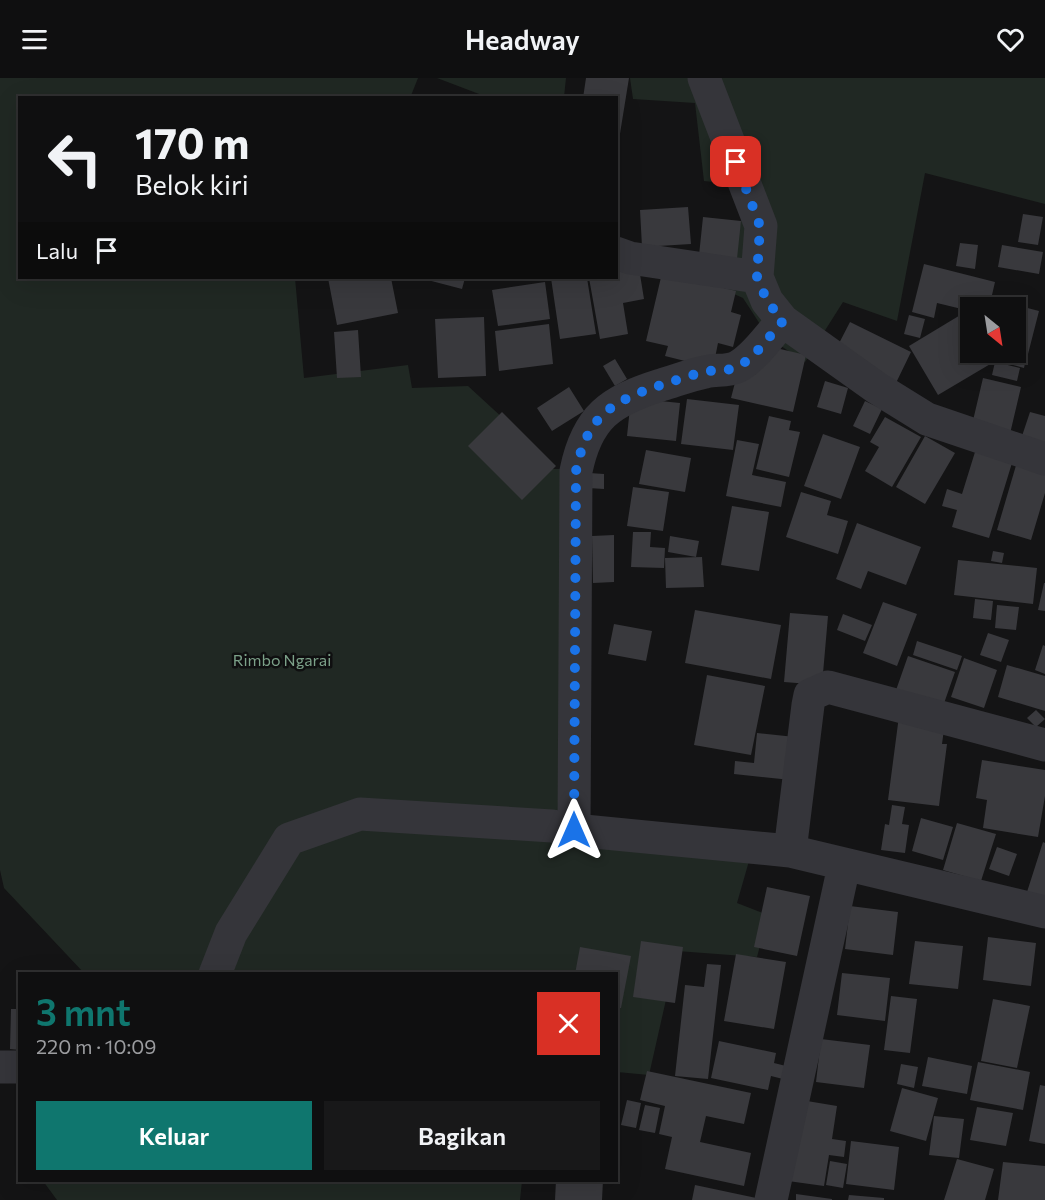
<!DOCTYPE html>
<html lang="id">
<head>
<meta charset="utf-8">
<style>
  :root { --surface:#0f0f10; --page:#181819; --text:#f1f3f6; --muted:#9b9c9f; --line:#2f2f30; --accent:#0f766e }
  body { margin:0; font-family:Commissioner,sans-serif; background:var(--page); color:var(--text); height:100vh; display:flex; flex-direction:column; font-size:22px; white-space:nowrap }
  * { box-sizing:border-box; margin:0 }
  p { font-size:20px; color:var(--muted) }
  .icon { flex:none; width:33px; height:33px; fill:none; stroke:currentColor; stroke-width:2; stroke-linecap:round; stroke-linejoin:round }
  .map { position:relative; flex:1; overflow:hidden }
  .panel { position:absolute; left:18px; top:894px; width:600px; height:210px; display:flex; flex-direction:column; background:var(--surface); border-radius:0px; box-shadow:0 6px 24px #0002,0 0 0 2px var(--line) }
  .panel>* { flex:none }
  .guide { position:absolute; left:18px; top:18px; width:600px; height:183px; border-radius:0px; box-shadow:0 6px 24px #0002,0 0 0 2px var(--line); background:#0f0f10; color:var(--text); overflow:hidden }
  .needle { width:39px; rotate:150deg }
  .controls { position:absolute; left:960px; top:219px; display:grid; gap:12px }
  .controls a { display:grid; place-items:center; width:66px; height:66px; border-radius:0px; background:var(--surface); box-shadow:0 6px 24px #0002,0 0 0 2px var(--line); font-size:30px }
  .pin { position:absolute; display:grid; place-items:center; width:51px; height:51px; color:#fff; margin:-26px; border-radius:12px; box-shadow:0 3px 9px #0006 }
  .me { position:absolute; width:66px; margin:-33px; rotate:0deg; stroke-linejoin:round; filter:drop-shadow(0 0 4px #0008) }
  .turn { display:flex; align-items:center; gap:21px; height:126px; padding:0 18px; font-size:27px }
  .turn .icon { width:78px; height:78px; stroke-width:2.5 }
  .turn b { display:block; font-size:42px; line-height:51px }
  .then { display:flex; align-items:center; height:57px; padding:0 18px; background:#0003; gap:12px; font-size:22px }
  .round { display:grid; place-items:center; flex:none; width:63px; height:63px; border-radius:0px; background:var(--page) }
  .headline { display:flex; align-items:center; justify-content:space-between; height:102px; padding:0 18px }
  h1 { font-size:36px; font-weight:600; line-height:45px; color:var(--accent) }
  .primary-button { display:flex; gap:12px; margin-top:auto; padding:12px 18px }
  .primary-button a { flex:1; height:69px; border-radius:0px; background:var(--accent); color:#fff; font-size:24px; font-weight:600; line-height:69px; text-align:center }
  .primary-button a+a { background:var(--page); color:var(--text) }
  header { display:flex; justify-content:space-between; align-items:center; height:78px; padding:0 18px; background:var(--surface); font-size:27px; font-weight:600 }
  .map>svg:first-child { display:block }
  .green { fill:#202823 }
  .building { fill:#39393d }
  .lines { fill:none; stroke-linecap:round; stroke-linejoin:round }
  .minor { stroke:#35353a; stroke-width:33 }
  .route { stroke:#1a73e8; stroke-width:10; stroke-dasharray:0 18 }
  .labels { text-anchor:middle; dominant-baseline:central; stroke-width:5; stroke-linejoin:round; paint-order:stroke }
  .park-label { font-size:16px; fill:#7ca189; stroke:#0f0f10 }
</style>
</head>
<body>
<header><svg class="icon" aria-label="menu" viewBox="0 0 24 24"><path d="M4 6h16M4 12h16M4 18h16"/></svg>Headway<svg class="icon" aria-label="heart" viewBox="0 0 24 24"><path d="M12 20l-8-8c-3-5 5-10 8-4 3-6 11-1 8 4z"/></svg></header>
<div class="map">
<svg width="1045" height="1122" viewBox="0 0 1045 1122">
  <rect width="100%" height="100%" fill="#141415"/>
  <!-- green -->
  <path class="green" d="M0,0H418L410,20H20V200H295L304,300L408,287L412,310L468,308L505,342L551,391H562L559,736L749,783L737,825L768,837L757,879L677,873L649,997L617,994L616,896L84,895L4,810L0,792Z
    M437,0H566L564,19H487Z
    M630,0H1045V126L925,95L897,243L843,224L805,284L769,260L743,220L727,213L748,108L704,103L695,25L633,21Z
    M43,1103H522L520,1122H57Z"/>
  <!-- building -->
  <path class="building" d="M586,0H629L618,68L616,20H583Z
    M688,129L691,166L642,169L640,132Z
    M1023,136L1043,139L1038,167L1018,164Z
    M703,139L741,143L736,190L698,187Z
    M960,165L978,167L975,191L956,188Z
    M1002,167L1043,174L1039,196L998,189Z
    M638,184L644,221L623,225L628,256L600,261L589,200H616V188Z
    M924,186L995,204L989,230H970V233L937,225L934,240L912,234Z
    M662,195L736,213L731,234L741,237L733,269L718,265L713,290L665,278L668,268L646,263Z
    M328,200H391L398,235L337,247Z
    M420,200H465L462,211Z
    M551,200H587L596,256L560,261Z
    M545,204L550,241L498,248L492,212Z
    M1008,225L1039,233L1027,280L1009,275L1016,274V230H1007Z
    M962,236L970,250V274H986L992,285L938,317L909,268Z
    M909,237L925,241L920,260L904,256Z
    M484,239L486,298L438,300L435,241Z
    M850,244L911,274L895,307L833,277Z
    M549,246L553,286L499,293L495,253Z
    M358,252L361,299L337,300L334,254Z
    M763,267L806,277L793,334L731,320L738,293L755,297Z
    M1015,279L1026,281L1024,290L1013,287Z
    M615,281L627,301L615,308L603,288Z
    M995,284L1020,290L1017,303L992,297Z
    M983,300L1021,309L1009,360L971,351Z
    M825,303L848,310L841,336L817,329Z
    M569,309L584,333L552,353L537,330Z
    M631,320L680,325L676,363L627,358Z
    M687,321L739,327L733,372L681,366Z
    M865,323L882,331L870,356L853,348Z
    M502,334L556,388L522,422L468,368Z
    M1030,334L1045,338V369L1021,361Z
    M769,338L791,343L789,352L800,354L789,399L756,391Z
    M885,339L921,359L892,409L865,393L879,369L870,364Z
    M823,356L860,369L841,421L804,408Z
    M925,358L955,375L925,426L896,409Z
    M737,362L759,366L752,397L786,404L781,429L726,418Z
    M646,372L691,380L685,414L639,406Z
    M975,374L1012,385L989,460L952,449L957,432L942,428L947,411L962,416Z
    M1017,384L1045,392V415L1031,462L997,452Z
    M589,395L604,396V411L588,410Z
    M633,409L669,414L663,453L627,448Z
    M801,414L831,423L827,437L848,443L838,476L786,459Z
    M732,428L769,434L759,493L721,487Z
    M857,445L921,469L906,507L868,493L861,511L836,501Z
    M633,454H651L650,469L665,470L664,490L631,489Z
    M614,457V504L593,505L592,458Z
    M670,458L699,463L696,479L668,474Z
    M993,473L1004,475L1002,485L991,483Z
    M702,479L704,509L666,510L665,480Z
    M958,482L1037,490L1033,526L954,517Z
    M1044,505H1045V533L1038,532Z
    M975,521L993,523L991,542L973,540Z
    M883,524L917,536L897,588L863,575Z
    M997,527L1019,529L1016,552L995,550Z
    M695,532L781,547L771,601L685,585Z
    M790,535L828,538L822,607L784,604Z
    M843,536L872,547L865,563L837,552Z
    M614,546L652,553L646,583L608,576Z
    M988,555L1009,562L1001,584L980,577Z
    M917,563L962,578L957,592L913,577Z
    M1043,567L1045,568V596L1035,592Z
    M908,578L955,594L942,631L895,615Z
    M964,580L997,592L984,630L951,619Z
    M1007,587L1045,598V633L998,619Z
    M707,597L765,608L751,677L694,667Z
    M1036,632L1045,641L1036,649L1027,640Z
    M899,638L945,644L942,666H947L939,728L888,722Z
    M757,655L795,659L791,702L734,696L735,683L754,685Z
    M982,682L1045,692V718L1038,759L983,750L987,722L976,720Z
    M892,727L905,729L902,746L909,747L905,775L881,772L885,746L889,747Z
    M921,740L953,749L943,782L912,773Z
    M957,745L996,756L981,803L943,792Z
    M1043,764L1045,765V820L1027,814Z
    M997,769L1017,776L1009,798L989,791Z
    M767,809L810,818L797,878L754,869Z
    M850,828L898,834L893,877L845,871Z
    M988,859L1036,865L1031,908L983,902Z
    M641,863L683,869L675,925L633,919Z
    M915,863L963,868L958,911L909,906Z
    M580,869L631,878L621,930H616V896H575Z
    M736,876L786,884L774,951L724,943Z
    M707,886L721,887L708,1001L675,998L685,907L704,909Z
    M842,895L890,900L885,943L837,937Z
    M891,918L917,921L910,975L884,972Z
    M993,921L1030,928L1017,990L981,983Z
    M11,931H20V972L10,971Z
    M821,961L870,967L864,1010L816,1004Z
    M719,963L776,975L774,985L786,988L783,1001L771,998L768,1012L711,1000Z
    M928,979L972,988L967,1016L922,1008Z
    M978,984L1030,994L1023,1032L970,1022Z
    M901,986L918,989L914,1010L897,1006Z
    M647,993L751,1015L744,1046L706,1038L700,1064L751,1075L744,1108L665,1091L672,1059L659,1056L665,1028L640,1022Z
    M1040,1007L1045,1008V1066L1029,1063Z
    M902,1010L938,1020L926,1063L890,1053Z
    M627,1022L641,1025L636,1050L621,1047Z
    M801,1022L837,1028L832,1061L846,1063L844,1079L829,1077L824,1108L788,1103Z
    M645,1027L660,1030L655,1055L639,1052Z
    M977,1029L1013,1035L1006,1068L970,1062Z
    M934,1038L964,1041L959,1080L929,1077Z
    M851,1063L899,1069L894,1112L846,1106Z
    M957,1081L994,1091L985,1122H944Z
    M830,1083L847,1086L843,1110L826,1107Z
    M1003,1084L1045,1088V1122H998Z
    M556,1102H603L602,1122H555Z
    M695,1107L761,1121V1122H692Z
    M796,1116L832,1121V1122H796Z
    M849,1117L884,1120V1122H848Z"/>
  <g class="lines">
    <!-- minor -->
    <path class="minor" d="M704,0L761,148L757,199L767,223L783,243L877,310L927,341L1045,381
      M616,175L630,180L757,199
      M574,752L576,393C587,339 610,323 661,307C675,303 690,297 705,294C716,291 726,294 737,289C755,280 769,257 783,243
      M790,773L808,627L810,617L828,609L1045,667
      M215,896L231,855L289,761L360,736L552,748L574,752L790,773L1045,834
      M0,989H20
      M771,1122L844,788"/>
  </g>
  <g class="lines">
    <!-- route -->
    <path class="route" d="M574,752L576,393C587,339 610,324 661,307C675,303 690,297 705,294C716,291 726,294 737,289C755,280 769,258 783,243L767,223L757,199L760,148L736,84"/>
  </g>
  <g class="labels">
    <!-- park labels -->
    <g class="park-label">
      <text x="282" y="581">Rimbo Ngarai</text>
    </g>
  </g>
</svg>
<div class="controls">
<a><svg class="needle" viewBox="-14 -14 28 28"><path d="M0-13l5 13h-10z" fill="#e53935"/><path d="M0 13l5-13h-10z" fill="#9b9c9f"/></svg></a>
</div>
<div class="pin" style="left:736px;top:84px;background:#d93025"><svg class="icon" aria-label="arrive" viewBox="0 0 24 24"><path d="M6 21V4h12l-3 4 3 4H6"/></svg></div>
<svg class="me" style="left:574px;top:752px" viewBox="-20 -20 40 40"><path d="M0-17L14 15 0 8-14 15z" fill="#1a73e8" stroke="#fff" stroke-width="4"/></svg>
<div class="guide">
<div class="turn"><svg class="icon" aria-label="left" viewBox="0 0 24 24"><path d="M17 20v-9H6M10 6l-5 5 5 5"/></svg><div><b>170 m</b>Belok kiri</div></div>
<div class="then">Lalu<svg class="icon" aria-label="arrive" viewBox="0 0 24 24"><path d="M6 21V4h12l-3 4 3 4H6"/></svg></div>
</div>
<section class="panel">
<div class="headline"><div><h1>3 mnt</h1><p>220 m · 10:09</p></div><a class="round" style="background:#d93025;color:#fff"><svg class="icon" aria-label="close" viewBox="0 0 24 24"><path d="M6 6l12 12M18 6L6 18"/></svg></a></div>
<div class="primary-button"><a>Keluar</a><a>Bagikan</a></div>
</section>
</div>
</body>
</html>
